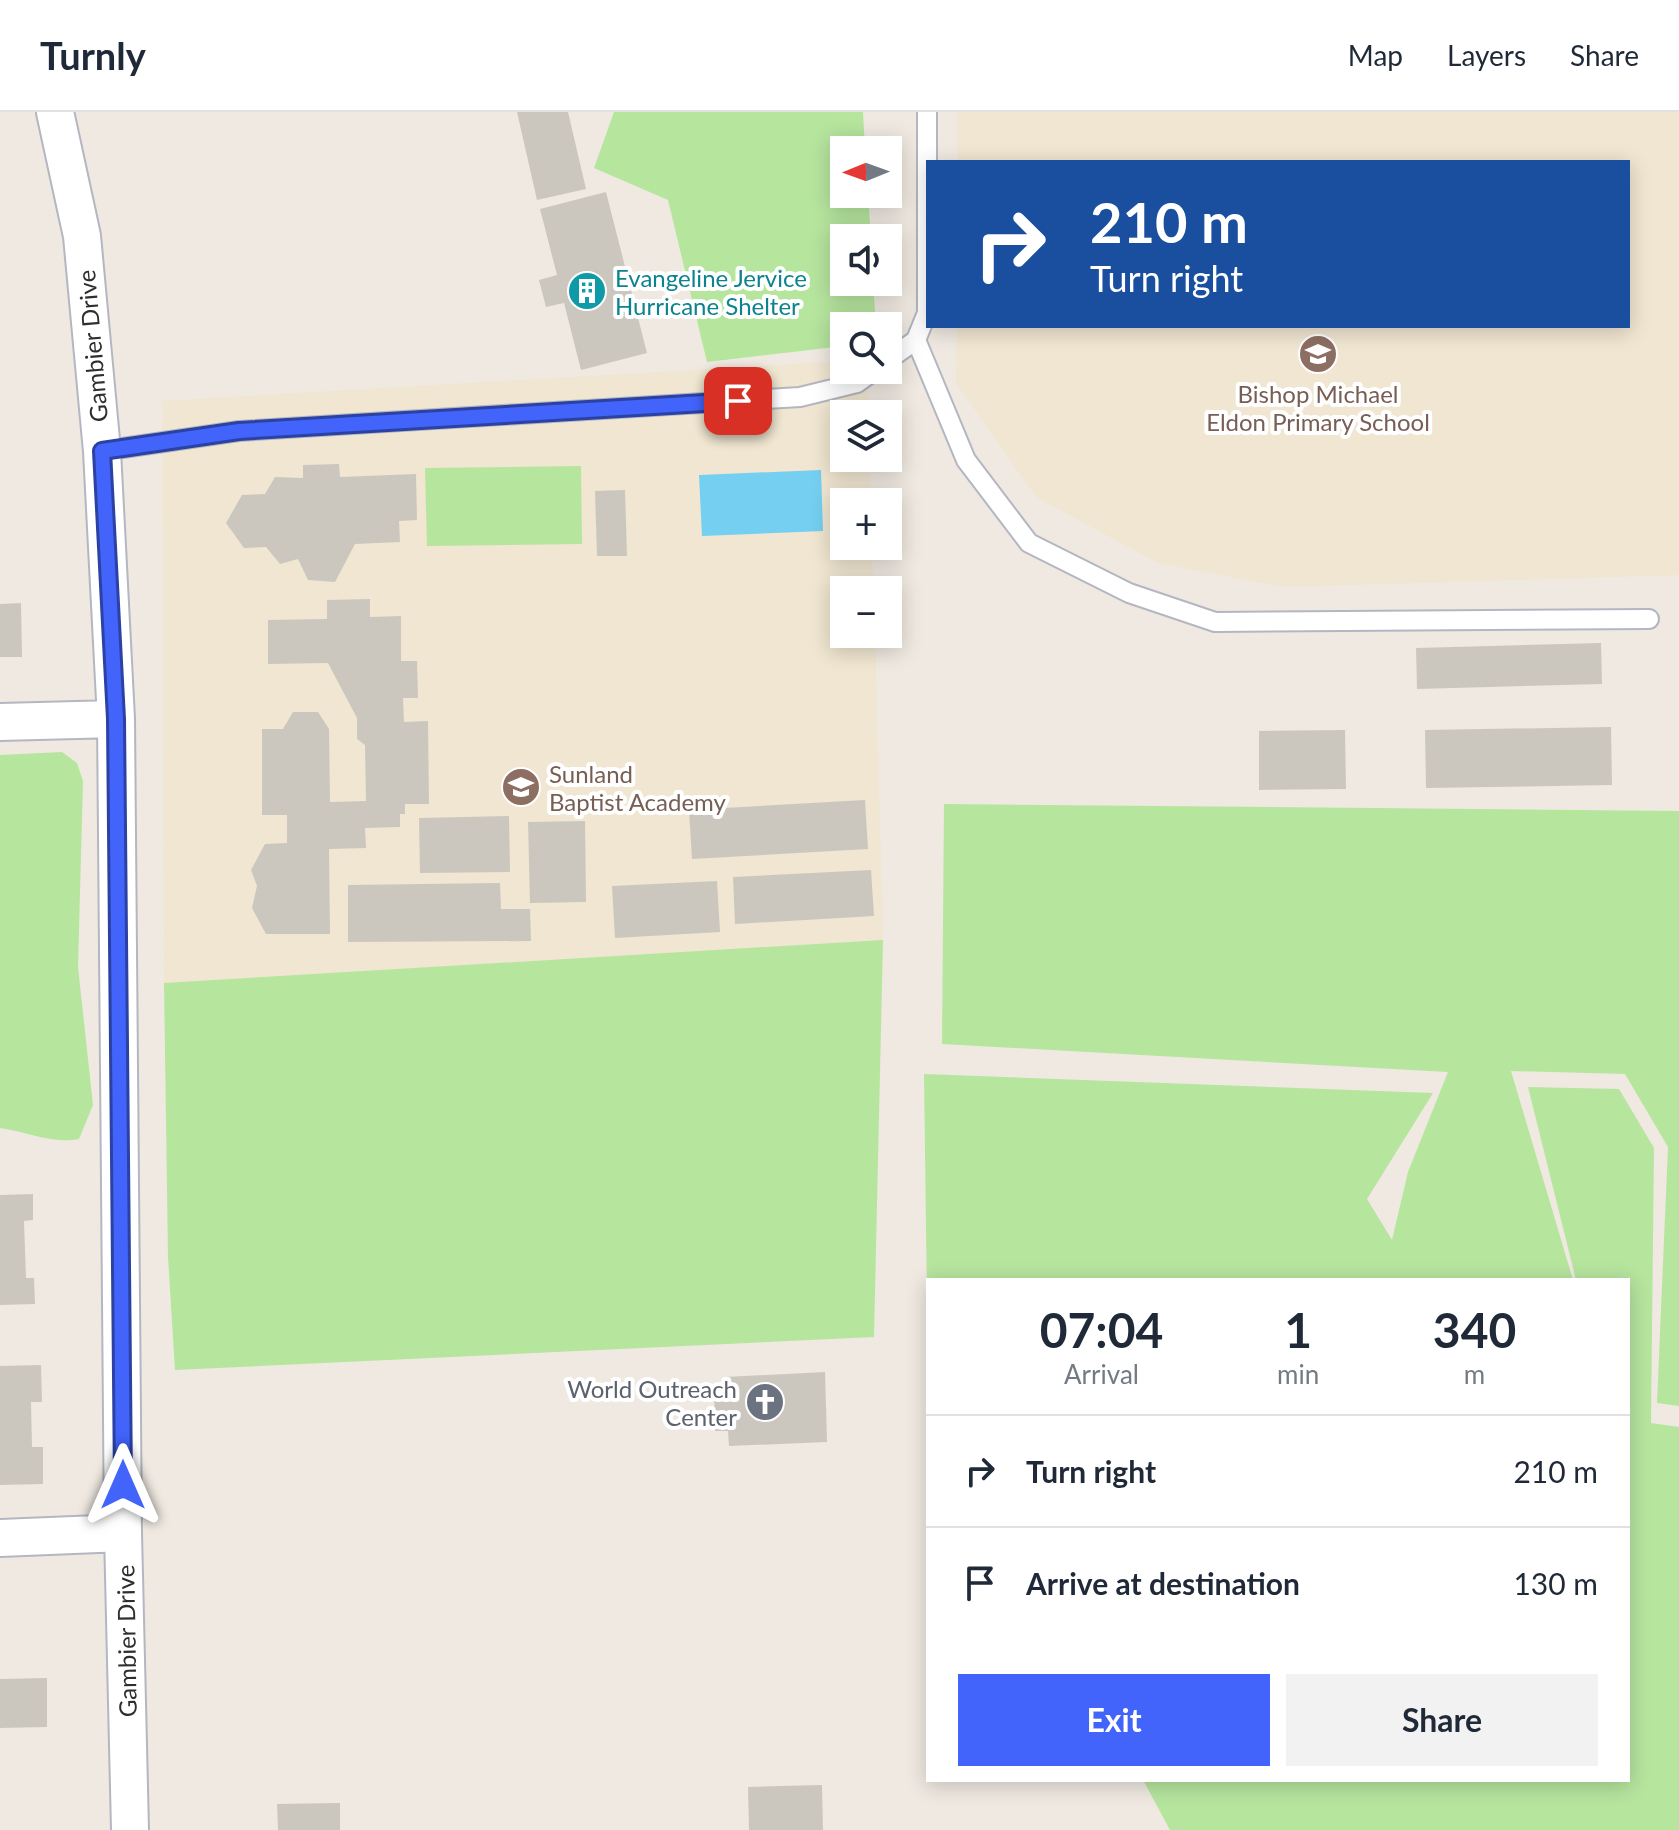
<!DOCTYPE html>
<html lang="en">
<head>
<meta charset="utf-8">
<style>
  :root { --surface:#fff; --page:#f2f2f3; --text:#1f2937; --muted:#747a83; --line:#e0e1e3; --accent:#4264fb }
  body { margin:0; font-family:Lato,sans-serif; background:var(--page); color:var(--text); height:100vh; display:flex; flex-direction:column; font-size:30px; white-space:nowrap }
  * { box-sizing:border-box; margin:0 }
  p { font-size:26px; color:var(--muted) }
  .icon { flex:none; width:44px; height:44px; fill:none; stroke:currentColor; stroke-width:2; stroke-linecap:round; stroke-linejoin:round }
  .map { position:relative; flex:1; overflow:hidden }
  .sheet { position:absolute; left:926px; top:1166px; width:704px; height:504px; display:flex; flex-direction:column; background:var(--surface); border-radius:0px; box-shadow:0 4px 20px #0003 }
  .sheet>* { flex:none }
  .hud { position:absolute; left:926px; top:48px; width:704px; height:168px; border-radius:0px; box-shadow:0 4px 20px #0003; background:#1a4fa0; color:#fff; overflow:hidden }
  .needle { width:52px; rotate:269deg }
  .controls { position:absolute; left:830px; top:24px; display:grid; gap:16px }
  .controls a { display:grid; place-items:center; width:72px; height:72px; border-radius:0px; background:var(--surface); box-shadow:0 4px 20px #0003; font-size:40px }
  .pin { position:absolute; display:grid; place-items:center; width:68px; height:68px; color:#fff; margin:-34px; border-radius:16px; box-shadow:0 4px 12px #0006 }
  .me { position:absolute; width:88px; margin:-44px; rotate:0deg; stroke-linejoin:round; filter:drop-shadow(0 0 6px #0008) }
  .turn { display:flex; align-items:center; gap:28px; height:168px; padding:0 32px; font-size:36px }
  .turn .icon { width:104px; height:104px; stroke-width:2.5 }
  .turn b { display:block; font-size:56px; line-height:68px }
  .eta { display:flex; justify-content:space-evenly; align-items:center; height:136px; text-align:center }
  .eta b { font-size:48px; font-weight:700; line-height:56px }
  .primary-button { display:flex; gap:16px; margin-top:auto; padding:16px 32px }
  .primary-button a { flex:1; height:92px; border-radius:0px; background:var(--accent); color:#fff; font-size:32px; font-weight:700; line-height:92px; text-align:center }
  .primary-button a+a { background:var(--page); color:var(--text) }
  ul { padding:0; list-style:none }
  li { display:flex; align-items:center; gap:24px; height:112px; padding:0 32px; border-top:2px solid var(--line) }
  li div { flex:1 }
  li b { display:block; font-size:30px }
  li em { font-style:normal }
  header { display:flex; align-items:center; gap:48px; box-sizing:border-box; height:112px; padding:0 40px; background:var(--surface); border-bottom:2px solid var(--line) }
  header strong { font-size:38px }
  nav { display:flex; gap:44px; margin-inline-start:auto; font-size:28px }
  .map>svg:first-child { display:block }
  .education { fill:#f0e6d1 }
  .green { fill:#b6e59e }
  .water { fill:#75cff0 }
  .building { fill:#cbc7bf }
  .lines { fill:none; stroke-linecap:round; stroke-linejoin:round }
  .lane-casing { stroke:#b4b7c1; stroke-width:22 }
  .street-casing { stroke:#b4b7c1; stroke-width:40 }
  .lane { stroke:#fff; stroke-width:18 }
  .street { stroke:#fff; stroke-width:36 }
  .route-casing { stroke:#2b41a3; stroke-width:20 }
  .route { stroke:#4264fb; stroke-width:14 }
  .labels { text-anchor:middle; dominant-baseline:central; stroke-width:8; stroke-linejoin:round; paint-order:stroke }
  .culture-label { font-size:24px; fill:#0d838f; stroke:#fff; text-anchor:start }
  .street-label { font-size:24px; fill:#2e2e2e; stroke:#fff }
  .education-label { font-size:24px; fill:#785e54; stroke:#fff }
  .worship-label { font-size:24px; fill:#5b616d; stroke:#fff; text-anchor:end }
</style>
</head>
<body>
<header>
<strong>Turnly</strong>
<nav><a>Map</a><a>Layers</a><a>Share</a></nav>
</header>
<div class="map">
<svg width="1679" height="1718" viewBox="0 0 1679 1718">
  <rect width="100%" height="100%" fill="#efe9e1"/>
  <!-- education -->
  <path class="education" d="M958,0H1679V463L1283,475L1158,451L1036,385L956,271L957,214H1628V50H958Z
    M844,249V258H867L869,302H844V346H870L871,390H844V434H872L873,478H844V522H875L883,828L164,871L162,289Z"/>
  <!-- green -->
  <path class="green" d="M614,0H863L865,38H844V82H868L871,126H844V170H873L876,214H844V234L707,250L668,88L594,56Z
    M581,354L582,432L427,434L425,356Z
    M62,640L77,651L83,669L78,855L93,993L79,1027C51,1032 28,1020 0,1016V643Z
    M944,692L1679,699V1294L1657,1291L1668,1035L1625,962L1511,959L1573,1168H928V1266L924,962L1433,981L1367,1087L1392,1128L1408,1060L1448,960L942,932Z
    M883,828L874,1225L175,1258L168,1145L164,871Z
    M1528,975L1619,977L1654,1036L1651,1311L1679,1315V1718H1170L1143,1668H1628V1168H1576Z"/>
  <!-- water -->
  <path class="water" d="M821,358L823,419L702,424L699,363Z"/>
  <!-- building -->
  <path class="building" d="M517,0H568L586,77L537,88Z
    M606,80L647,241L581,258L564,191L546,195L539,168L557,163L540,97Z
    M339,352L340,365L416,362L417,408L399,409L400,430L355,432L335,470L308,468L298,447L280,452L266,435L244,436L226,411L242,383L265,382L275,365L303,366V353Z
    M625,378L627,444H597L595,379Z
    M370,487V505L401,504V549H417L418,586H403L404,610L428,609L429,692H405V702H400V715L365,716L366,736L329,737L330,822H266L252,796L257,774L251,758L265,732L287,731V703H262V617H283L293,600H318L329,617L330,690L366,689L365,633L357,627V606L328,551L268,552V508L327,507V488Z
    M21,491L22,545H0V492Z
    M1601,531L1602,572L1417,577L1416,536Z
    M1611,615L1612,673L1426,676L1425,618Z
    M1345,618L1346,677L1259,678V619Z
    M865,688L868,737L692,747L689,698Z
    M509,704L510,760L420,761L419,706Z
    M585,709L586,790L530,791L528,710Z
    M871,758L874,804L735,812L733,765Z
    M717,769L720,820L615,826L612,774Z
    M500,771L501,797H530L531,829L348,830V773Z
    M33,1082V1108L24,1109L26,1166H34L35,1192L0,1193V1083Z
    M41,1253L42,1290H31L32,1335H43V1372L0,1373V1254Z
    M825,1260L827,1330L729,1334L728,1319H715L714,1280H726L725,1265Z
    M47,1566V1615L0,1616V1567Z
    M822,1673L823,1718H749L748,1675Z
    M340,1691V1718H278L277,1692Z"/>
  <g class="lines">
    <defs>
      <path id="lane" d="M916,228L966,348L1029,431L1129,481L1215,510L1649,507
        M888,248L916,228L927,201V0
        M102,339L239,319L800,285L857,271L875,258"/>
      <path id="street" d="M55,0L82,124L102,339L116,607L123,1421L130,1718
        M0,610L116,607
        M0,1426L123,1421"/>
    </defs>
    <!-- lane casing -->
    <use href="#lane" class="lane-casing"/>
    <!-- street casing -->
    <use href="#street" class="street-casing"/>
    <!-- lane -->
    <use href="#lane" class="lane"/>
    <!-- street -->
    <use href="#street" class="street"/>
  </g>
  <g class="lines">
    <defs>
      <path id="route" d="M123,1373L116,607L102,339L239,319L738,289"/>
    </defs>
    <!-- route casing -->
    <use href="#route" class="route-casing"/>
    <!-- route -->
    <use href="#route" class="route"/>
  </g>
  <!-- icons -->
  <defs>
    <symbol id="building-disc" viewBox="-11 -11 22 22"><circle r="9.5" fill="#0f9aa8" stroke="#fff"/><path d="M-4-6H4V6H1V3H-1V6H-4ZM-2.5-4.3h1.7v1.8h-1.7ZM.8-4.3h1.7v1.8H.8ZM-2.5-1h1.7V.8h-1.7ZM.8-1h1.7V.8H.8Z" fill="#fff"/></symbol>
    <symbol id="school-disc" viewBox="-11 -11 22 22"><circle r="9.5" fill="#8d6e63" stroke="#fff"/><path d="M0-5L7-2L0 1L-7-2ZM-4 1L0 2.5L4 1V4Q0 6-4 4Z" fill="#fff"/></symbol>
    <symbol id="church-disc" viewBox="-11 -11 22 22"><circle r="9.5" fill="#6b7280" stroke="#fff"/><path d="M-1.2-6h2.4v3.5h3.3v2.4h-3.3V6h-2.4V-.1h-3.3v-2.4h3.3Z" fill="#fff"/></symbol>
  </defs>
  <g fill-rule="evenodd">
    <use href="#building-disc" x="565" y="157" width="44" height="44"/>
    <use href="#school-disc" x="1296" y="220" width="44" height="44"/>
    <use href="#school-disc" x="499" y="653" width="44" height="44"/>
    <use href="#church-disc" x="743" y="1268" width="44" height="44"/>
  </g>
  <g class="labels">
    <!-- culture labels -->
    <g class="culture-label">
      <text x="615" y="165">Evangeline Jervice<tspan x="615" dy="28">Hurricane Shelter</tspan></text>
    </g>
    <!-- street labels -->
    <g class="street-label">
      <text transform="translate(92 234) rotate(-95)">Gambier Drive</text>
      <text transform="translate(126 1529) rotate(-91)">Gambier Drive</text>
    </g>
    <!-- education labels -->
    <g class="education-label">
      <text x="1318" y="281">Bishop Michael<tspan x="1318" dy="28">Eldon Primary School</tspan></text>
      <text x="549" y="661" text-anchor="start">Sunland<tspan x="549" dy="28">Baptist Academy</tspan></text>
    </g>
    <!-- worship labels -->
    <g class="worship-label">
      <text x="737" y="1276">World Outreach<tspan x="737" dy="28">Center</tspan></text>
    </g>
  </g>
</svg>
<div class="controls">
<a><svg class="needle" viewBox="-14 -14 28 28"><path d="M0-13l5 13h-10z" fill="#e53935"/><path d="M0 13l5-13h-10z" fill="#747a83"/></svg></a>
<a><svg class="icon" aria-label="sound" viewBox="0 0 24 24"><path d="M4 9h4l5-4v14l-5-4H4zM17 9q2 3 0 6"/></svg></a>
<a><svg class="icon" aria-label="search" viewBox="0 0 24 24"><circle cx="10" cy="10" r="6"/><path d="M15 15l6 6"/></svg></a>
<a><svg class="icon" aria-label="layers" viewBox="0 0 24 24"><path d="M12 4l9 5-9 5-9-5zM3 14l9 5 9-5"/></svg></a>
<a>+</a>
<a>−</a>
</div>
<div class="pin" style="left:738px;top:289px;background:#d93025"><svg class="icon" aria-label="arrive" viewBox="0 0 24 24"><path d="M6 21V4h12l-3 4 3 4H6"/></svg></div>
<svg class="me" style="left:123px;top:1373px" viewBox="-20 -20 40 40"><path d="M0-17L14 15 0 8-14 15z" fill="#4264fb" stroke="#fff" stroke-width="4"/></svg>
<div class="hud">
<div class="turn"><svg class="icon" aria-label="right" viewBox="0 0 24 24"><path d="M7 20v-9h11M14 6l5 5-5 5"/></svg><div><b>210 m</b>Turn right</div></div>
</div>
<section class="sheet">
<div class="eta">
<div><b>07:04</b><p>Arrival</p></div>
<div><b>1</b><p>min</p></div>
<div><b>340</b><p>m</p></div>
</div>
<ul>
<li><svg class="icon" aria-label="right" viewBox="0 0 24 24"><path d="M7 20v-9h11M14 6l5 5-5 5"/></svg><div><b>Turn right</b></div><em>210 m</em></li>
<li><svg class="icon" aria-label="arrive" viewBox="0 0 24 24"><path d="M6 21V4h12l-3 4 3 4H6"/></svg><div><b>Arrive at destination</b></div><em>130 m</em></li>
</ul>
<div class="primary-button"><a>Exit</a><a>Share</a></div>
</section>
</div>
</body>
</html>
